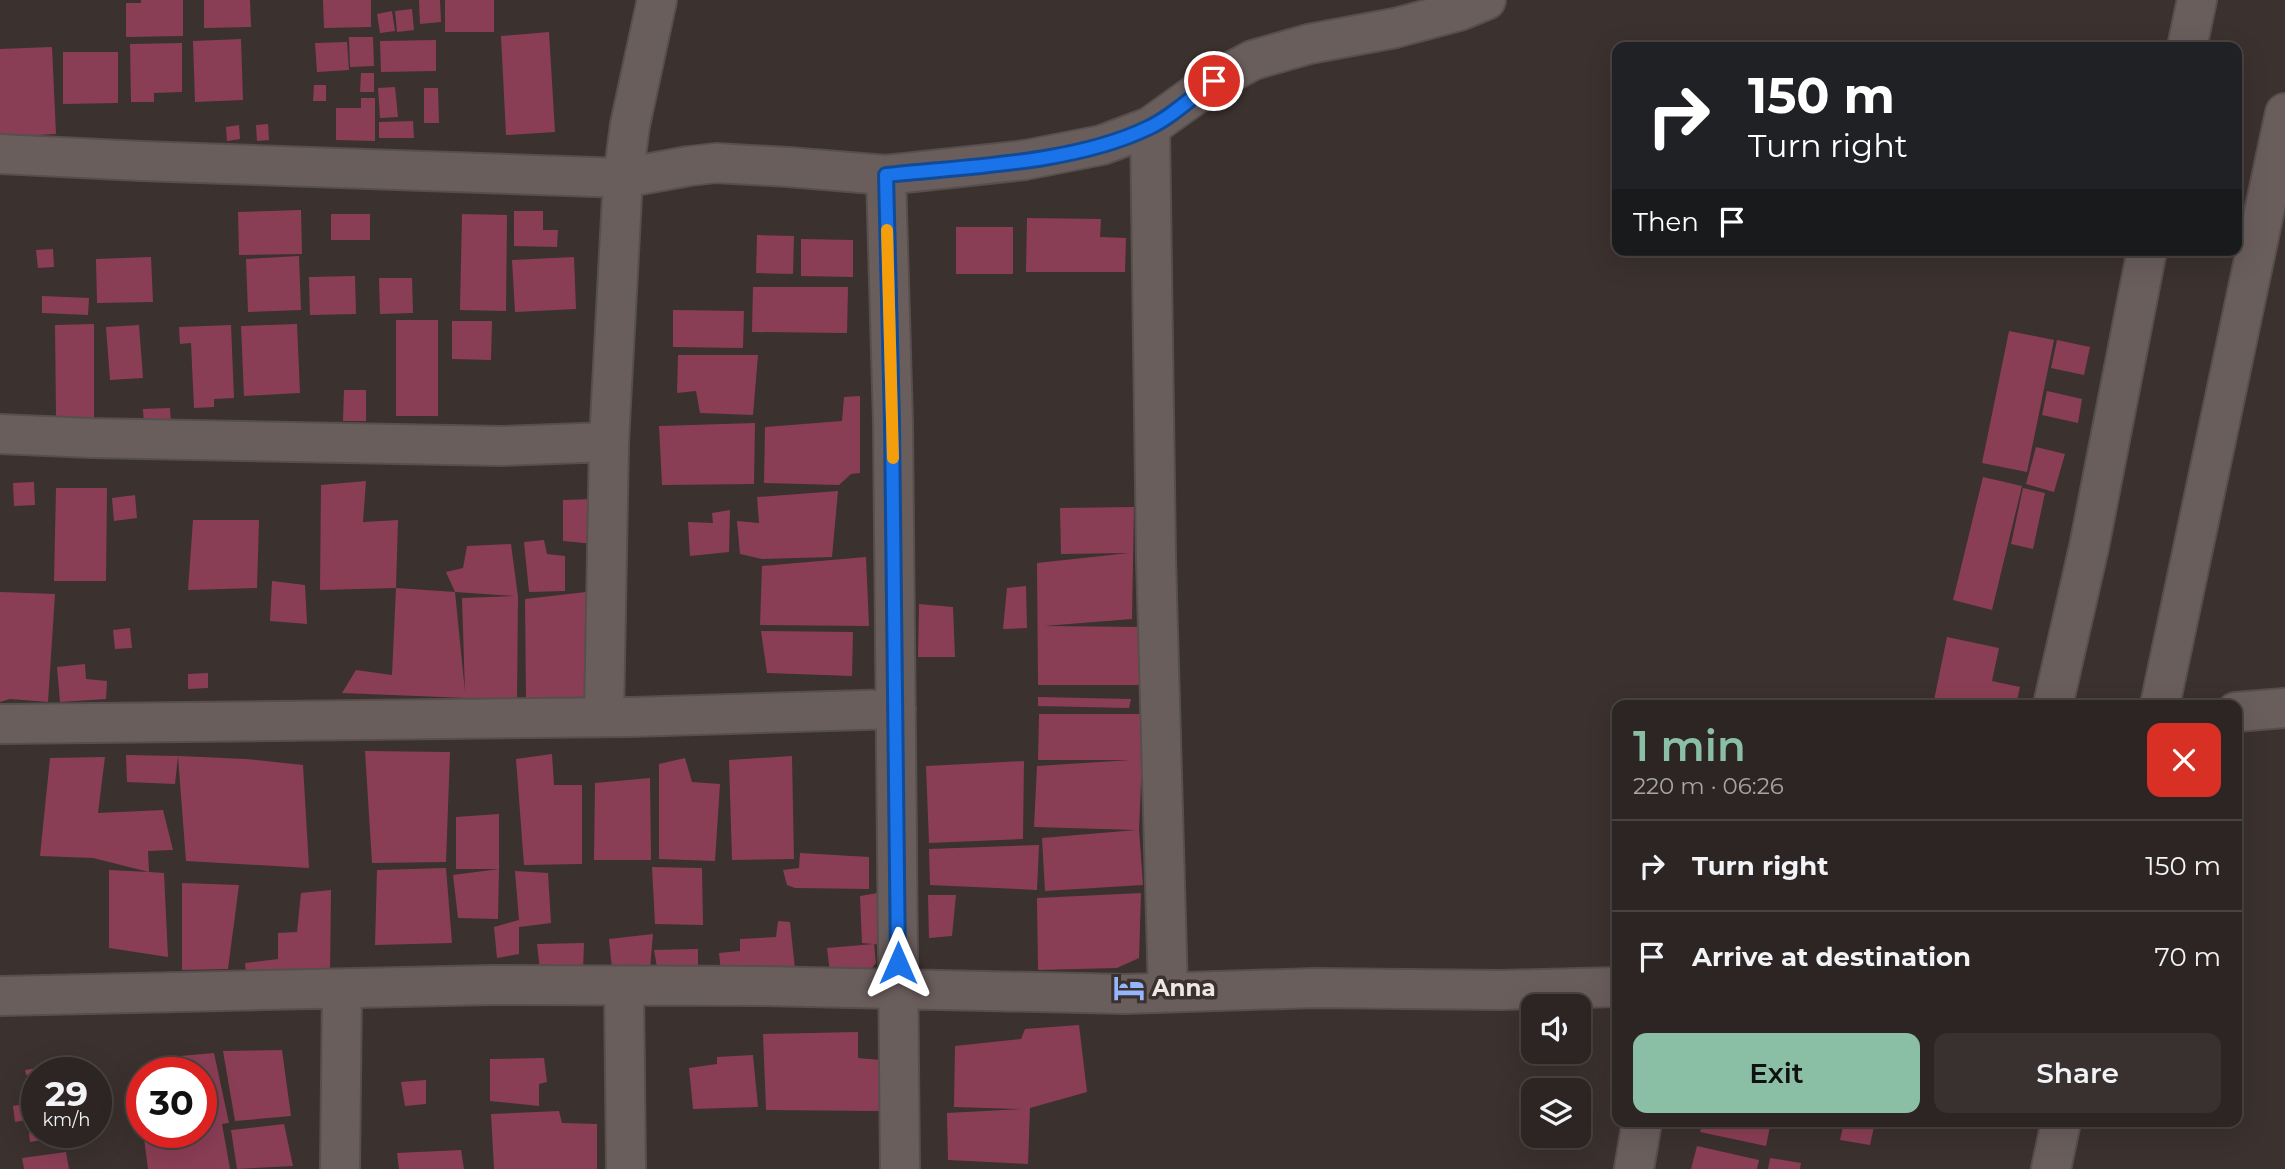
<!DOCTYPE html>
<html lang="en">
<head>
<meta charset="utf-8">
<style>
  :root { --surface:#2c2523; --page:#383130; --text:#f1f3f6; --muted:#a6a5a6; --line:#484241; --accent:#8abfa5 }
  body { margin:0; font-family:Montserrat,sans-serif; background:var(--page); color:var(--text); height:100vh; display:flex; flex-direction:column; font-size:26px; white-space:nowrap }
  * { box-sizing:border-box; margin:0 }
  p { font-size:23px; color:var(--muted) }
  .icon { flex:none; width:38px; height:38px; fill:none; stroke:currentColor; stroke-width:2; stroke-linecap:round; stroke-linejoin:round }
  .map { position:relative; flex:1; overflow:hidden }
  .drawer { position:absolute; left:1612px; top:700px; width:630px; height:427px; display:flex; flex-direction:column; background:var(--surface); border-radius:14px; box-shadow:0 7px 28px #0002,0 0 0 2px var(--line) }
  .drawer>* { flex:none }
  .guide { position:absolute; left:1612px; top:42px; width:630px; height:214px; border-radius:14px; box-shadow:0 7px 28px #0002,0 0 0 2px var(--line); background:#202124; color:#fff; overflow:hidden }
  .controls { position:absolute; left:1521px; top:994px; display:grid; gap:14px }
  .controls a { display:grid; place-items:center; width:70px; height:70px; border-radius:14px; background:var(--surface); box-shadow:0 7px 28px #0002,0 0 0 2px var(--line); font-size:35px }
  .speed { position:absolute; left:21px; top:1057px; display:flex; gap:14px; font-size:35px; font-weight:700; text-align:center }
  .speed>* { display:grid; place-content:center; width:91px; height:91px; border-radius:50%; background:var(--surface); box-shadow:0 7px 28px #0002,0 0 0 2px var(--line); line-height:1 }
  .speed small { font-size:18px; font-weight:400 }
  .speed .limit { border:10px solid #d22; background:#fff; color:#111 }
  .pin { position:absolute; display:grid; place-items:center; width:60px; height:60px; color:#fff; margin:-30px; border:4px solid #fff; border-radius:50%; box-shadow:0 2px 7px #0007 }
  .me { position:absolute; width:77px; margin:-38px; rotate:0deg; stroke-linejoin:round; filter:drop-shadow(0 0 5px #0008) }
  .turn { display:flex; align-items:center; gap:24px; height:147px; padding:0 21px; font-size:32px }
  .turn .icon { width:91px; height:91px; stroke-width:2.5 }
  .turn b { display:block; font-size:49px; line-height:60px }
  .then { display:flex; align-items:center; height:66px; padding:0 21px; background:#0003; gap:14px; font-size:26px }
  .round { display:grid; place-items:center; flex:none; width:74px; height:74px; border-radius:14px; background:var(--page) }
  .overview { display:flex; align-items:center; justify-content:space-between; height:119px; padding:0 21px }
  h1 { font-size:42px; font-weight:600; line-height:52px; color:var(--accent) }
  .button { display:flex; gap:14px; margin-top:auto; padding:14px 21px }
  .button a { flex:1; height:80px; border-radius:14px; background:var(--accent); color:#111; font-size:28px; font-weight:600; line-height:80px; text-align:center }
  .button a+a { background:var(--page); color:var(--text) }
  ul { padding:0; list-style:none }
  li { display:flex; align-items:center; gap:21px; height:91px; padding:0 21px; border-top:2px solid var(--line) }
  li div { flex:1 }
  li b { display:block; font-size:26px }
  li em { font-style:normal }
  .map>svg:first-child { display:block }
  .building { fill:#8a3e55; fill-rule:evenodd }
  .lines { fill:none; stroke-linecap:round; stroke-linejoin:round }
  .minor-casing { stroke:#574f4d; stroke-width:42 }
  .minor { stroke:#6a5e5d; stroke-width:38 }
  .route-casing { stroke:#114b97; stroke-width:18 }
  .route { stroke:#1a73e8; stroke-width:12 }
  .slow { stroke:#f59e0b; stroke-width:12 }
  .labels { text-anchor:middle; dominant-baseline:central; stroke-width:7; stroke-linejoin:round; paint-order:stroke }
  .poi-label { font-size:23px; font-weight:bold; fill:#efe7e6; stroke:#3b312f; text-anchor:start }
</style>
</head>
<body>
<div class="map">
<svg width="2285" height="1169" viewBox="0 0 2285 1169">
  <rect width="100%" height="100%" fill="#3b312f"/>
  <!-- building -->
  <path class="building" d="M141,0H183V36L126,37V3H141Z
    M204,0H250L251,27L204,28Z
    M323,0H371V27L324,28Z
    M419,0H440L441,22L420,24Z
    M445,0H494V32H445Z
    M412,9L414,30L397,32L395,11Z
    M392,11L395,31L380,33L377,14Z
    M549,32L555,132L506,135L501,36Z
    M349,37H373L374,66L350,67Z
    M241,39L243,100L195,102L193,41Z
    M436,40V71L381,72L380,41Z
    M347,42L349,70L317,72L315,43Z
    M182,43V92L154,93V102H131L130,44Z
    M52,47L56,134L0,137V49Z
    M63,52H118V103L63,104Z
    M361,73H374V92H360Z
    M314,85H326V101H313Z
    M395,87L398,117L380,118L378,88Z
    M424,88H438L439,123H424Z
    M361,98H375V141L336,140V108H361Z
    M413,121L414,138H379V122Z
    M268,124L269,140L257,141L256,125Z
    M239,125L240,139L227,141L226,127Z
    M301,210L302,254L239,255L238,212Z
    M514,211H543V230H558L557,247L514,246Z
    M331,214H370V240H331Z
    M462,214L507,215L506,311L460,310Z
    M1027,218L1101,219L1100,237L1126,238L1125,272H1026Z
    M956,227H1013V274H956Z
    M757,235L794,236L793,274L756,273Z
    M801,239L853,240V277L801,276Z
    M53,249L54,267L38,268L36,250Z
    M299,256L301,310L248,312L246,259Z
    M151,257L153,302L97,303L96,259Z
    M574,257L576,309L515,312L512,260Z
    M355,276L356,314L310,315L309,277Z
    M379,278H412L413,313L380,314Z
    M753,287H848L847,333L752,332Z
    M42,296L89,298L88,315L42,313Z
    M673,310L744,311L743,348L673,347Z
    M396,320H438V416H396Z
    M452,321H492L491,360L452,359Z
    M94,324V418H56L55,325Z
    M297,324L300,393L244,396L241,326Z
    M139,325L143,378L110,380L106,327Z
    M231,325L234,398L214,399V407L194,408L191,343L180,344L179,327Z
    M2009,331L2054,340L2027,472L1982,463Z
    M2057,340L2090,347L2084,375L2051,368Z
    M678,355H758L753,415L700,413L696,391L677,393Z
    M344,390H366V421H343Z
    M2047,391L2082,399L2078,423L2042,415Z
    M860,396V473L851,474L839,485L764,483L765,427L842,421L844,397Z
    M170,408L171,425L144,426L143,409Z
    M755,423L754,484L662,485L659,426Z
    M2036,447L2065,454L2054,492L2026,484Z
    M1983,477L2022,486L1992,610L1953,600Z
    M366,481L363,522L398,520L396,588L320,590L321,485Z
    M34,482L35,505L14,506L13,483Z
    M56,488H107L106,581H54Z
    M2023,488L2045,493L2033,549L2011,544Z
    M838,491L832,557L762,559L740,554L737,521L759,523L757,497Z
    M135,495L137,518L114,521L112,498Z
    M592,499L595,544L563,541V500Z
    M1134,507L1132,619L1044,626L1139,627V685H1038L1037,563L1129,553L1061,554L1060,508Z
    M730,510L729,552L690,556L688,522L713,523L712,513Z
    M193,520H259L257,588L188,590Z
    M544,540L547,554L565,556V591L529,592L524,542Z
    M511,544L518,597L517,700L342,693L356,670L392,675L396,588L455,592L446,572L463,568L467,546ZM455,592L515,596L462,598L465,692Z
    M866,557L869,626L760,625L762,566Z
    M272,581L305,585L307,624L270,621Z
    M1026,586L1027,628L1003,629L1007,588Z
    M0,592L55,594L48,702L10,699L0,702Z
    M586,592L595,701L526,700L525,599Z
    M919,604L953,607L955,657H918Z
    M130,628L132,648L115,649L113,630Z
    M761,631L853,632L852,676L767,673Z
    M1947,637L1999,648L1992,681L2020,687L2016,705H1933Z
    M85,664L86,679L107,681L106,699L60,702L57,667Z
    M208,673V688L188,689V674Z
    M1038,697L1131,699L1129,708L1038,706Z
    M1039,714H1140L1142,759L1139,830L1143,885L1045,891L1042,838L1136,830L1034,827L1037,766L1131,760H1038Z
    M365,751L450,752L446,862L372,863Z
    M552,754L554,785H582V864L524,865L516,759Z
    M126,755L178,756L246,759L303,765L309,868L186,861L178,756L175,784L127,782Z
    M792,756L794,859L732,860L729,760Z
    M105,757L98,813L163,810L173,850L148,851L149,872L164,873L168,957L109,948V870L149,872L93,858L40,856L50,758Z
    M685,758L692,782L720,784L715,861L659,859V764Z
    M1024,761L1023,839L929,843L926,766Z
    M650,778L651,860H594L595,783Z
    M499,814V869H456V817Z
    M1039,845L1037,890L930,885L929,849Z
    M800,853L869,857V889L795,888L787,885L783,870L799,868Z
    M652,867L702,868L703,925L655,924Z
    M446,868L452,943L375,945L377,870Z
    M499,869L498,919L458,918L453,875Z
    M515,871L548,873L551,923L519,927V954L497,958L494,927L519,920Z
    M182,883L239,885L228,969L182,970Z
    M331,890L330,975L248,993L245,963L278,959V933L297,932L301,893Z
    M884,892V945L862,943L860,896Z
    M1141,893L1139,958L1117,968L1038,970L1037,898Z
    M928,895H956L952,936L929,938Z
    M778,921L790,922L795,969L721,972L719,953L740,951V939L776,937Z
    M653,934L650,969H612L609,939Z
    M584,943L583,970H540L537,944Z
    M874,944L876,963L867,975L830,973L827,948Z
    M698,949V974L658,973L654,950Z
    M1079,1025L1087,1092L1030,1108L1028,1164L948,1160L947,1113L1022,1109L954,1107L955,1046L1021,1039L1025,1029Z
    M858,1032V1058L881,1060L879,1111L766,1110L763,1034Z
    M282,1050L291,1116L235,1121L223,1051Z
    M214,1053L229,1123L222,1124L230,1169H148L144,1138L174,1132H201V1073H170L169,1057Z
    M753,1055L758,1107L693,1109L689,1068L717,1064V1057Z
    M544,1058L547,1082L539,1084V1106L490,1101V1059Z
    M56,1065L57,1073H37V1132H52L53,1138L30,1142L29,1133L35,1129L33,1119L15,1122L13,1106L19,1105L33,1115L29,1092L34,1091L31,1074L26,1075L25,1070Z
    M426,1080V1104L405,1106L401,1082Z
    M559,1111L562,1123L597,1124V1169H494L491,1114Z
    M1703,1122H1771L1766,1146L1700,1132Z
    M1844,1122H1875L1870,1145L1840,1140Z
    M284,1124L293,1166L237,1169L231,1130Z
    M1697,1146L1759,1160L1757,1169H1691Z
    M461,1150L464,1169H399L397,1153Z
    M66,1152L69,1169H24L22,1158Z
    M1770,1158L1801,1163L1800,1169H1768Z"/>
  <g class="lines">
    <defs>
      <path id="minor" d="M2187,47L2197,0
        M1150,127L1156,558L1168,992
        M0,154L141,161L623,178L689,166L716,163L788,167L886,175L1025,160L1102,145L1150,127L1214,81L1253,60L1309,44L1395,28L1459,11L1486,0
        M886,175L893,423L900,1169
        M0,434L91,438L502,446L609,442
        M2053,705L2089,547L2147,250
        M2160,705L2285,113
        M2236,712L2285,708
        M604,717L609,442L623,178L630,125L657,0
        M0,724L631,717L896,709
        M624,987L626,1169
        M0,996L492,985L759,986L1125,994L1315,988L1501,990L1617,987
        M340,1169L342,990
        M1634,1169L1642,1122
        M2051,1169L2061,1122"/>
    </defs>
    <!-- minor casing -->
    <use href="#minor" class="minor-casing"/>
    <!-- minor -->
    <use href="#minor" class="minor"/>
  </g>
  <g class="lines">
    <defs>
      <path id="route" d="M898,963L892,423L886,175C968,166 1073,164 1148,128C1172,117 1193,96 1214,81"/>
    </defs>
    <!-- route casing -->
    <use href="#route" class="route-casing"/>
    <!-- route -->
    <use href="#route" class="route"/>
    <!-- slow -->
    <path class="slow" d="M887,230L893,458"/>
  </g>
  <!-- icons -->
  <defs>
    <symbol id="hotel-bare" viewBox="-9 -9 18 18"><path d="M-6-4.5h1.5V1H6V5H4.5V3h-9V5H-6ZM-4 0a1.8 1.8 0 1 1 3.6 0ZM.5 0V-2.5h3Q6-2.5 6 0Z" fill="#95b6fd" stroke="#3b312f" stroke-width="2.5" paint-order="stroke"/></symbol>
  </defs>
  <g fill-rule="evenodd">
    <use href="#hotel-bare" x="1107" y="966" width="44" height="44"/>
  </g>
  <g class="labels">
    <!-- poi labels -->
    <g class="poi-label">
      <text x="1152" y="988">Anna</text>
    </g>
  </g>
</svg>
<div class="controls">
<a><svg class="icon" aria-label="sound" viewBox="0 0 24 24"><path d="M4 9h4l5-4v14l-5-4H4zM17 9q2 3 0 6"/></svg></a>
<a><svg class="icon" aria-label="layers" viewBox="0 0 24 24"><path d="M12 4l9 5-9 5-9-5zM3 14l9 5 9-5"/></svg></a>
</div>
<div class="speed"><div>29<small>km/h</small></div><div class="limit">30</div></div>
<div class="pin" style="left:1214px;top:81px;background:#d93025"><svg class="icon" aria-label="arrive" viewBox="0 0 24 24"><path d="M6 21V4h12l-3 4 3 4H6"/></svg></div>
<svg class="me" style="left:898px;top:963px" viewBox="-20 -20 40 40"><path d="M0-17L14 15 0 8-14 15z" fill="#1a73e8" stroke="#fff" stroke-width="4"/></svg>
<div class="guide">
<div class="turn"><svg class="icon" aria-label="right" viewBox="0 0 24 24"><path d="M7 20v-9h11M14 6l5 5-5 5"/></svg><div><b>150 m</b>Turn right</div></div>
<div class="then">Then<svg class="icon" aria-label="arrive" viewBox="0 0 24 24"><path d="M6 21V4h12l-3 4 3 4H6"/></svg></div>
</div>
<section class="drawer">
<div class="overview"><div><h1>1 min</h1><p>220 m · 06:26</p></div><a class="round" style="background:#d93025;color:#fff"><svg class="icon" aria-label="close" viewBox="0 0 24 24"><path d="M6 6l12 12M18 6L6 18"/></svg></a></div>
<ul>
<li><svg class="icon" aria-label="right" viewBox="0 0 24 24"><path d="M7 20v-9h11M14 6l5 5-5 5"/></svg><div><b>Turn right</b></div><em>150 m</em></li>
<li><svg class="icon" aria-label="arrive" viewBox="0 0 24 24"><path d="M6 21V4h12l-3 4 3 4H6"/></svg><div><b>Arrive at destination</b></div><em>70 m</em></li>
</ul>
<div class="button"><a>Exit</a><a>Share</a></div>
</section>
</div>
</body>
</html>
